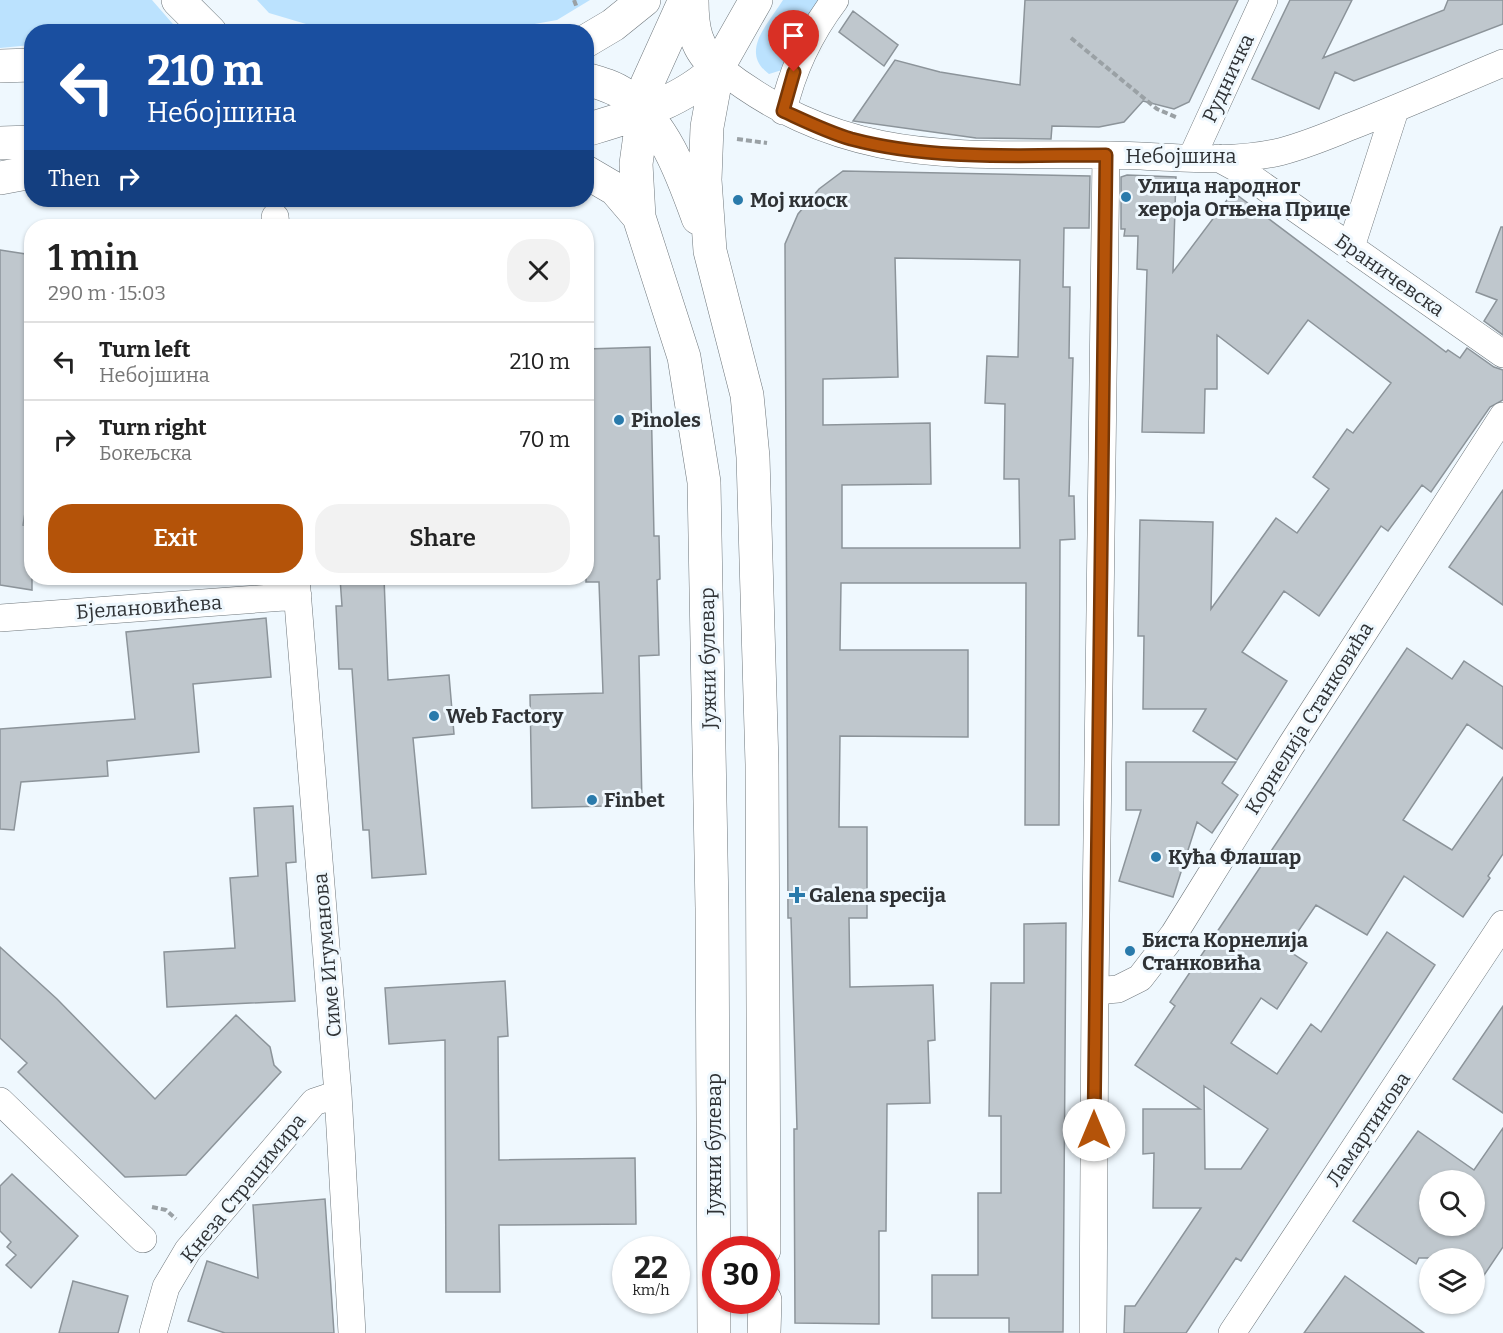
<!DOCTYPE html>
<html lang="en">
<head>
<meta charset="utf-8">
<style>
  :root { --surface:#fff; --page:#f2f2f2; --text:#222; --muted:#767676; --line:#e0e0e0; --accent:#b45309 }
  body { margin:0; font-family:Bitter,serif; background:var(--page); color:var(--text); height:100vh; display:flex; flex-direction:column; font-size:22px; white-space:nowrap }
  * { box-sizing:border-box; margin:0 }
  p { font-size:20px; color:var(--muted) }
  .icon { flex:none; width:33px; height:33px; fill:none; stroke:currentColor; stroke-width:2; stroke-linecap:round; stroke-linejoin:round }
  .map { position:relative; flex:1; overflow:hidden }
  .side { position:absolute; left:24px; top:219px; width:570px; height:366px; display:flex; flex-direction:column; background:var(--surface); border-radius:24px; box-shadow:0 2px 4px #0004 }
  .side>* { flex:none }
  .hud { position:absolute; left:24px; top:24px; width:570px; height:183px; border-radius:24px; box-shadow:0 2px 4px #0004; background:#1a4fa0; color:#fff; overflow:hidden }
  .buttons { position:absolute; left:1419px; top:1170px; display:grid; gap:12px }
  .buttons a { display:grid; place-items:center; width:66px; height:66px; border-radius:50%; background:var(--surface); box-shadow:0 2px 4px #0004; font-size:30px }
  .speed { position:absolute; left:612px; top:1236px; display:flex; gap:12px; font-size:30px; font-weight:700; text-align:center }
  .speed>* { display:grid; place-content:center; width:78px; height:78px; border-radius:50%; background:var(--surface); box-shadow:0 2px 4px #0004; line-height:1 }
  .speed small { font-size:15px; font-weight:400 }
  .speed .limit { border:9px solid #d22; background:#fff; color:#111 }
  .pin { position:absolute; display:grid; place-items:center; width:51px; height:51px; color:#fff; margin:-62px -26px; border-radius:50% 50% 50% 0; rotate:-45deg; box-shadow:0 0 6px #0007 }
  .pin .icon { rotate:45deg }
  .me { position:absolute; width:66px; margin:-33px; rotate:0deg; stroke-linejoin:round; filter:drop-shadow(0 0 4px #0008) }
  .turn { display:flex; align-items:center; gap:21px; height:126px; padding:0 24px; font-size:27px }
  .turn .icon { width:78px; height:78px; stroke-width:2.5 }
  .turn b { display:block; font-size:42px; line-height:51px }
  .then { display:flex; align-items:center; height:57px; padding:0 24px; background:#0003; gap:12px; font-size:22px }
  .round { display:grid; place-items:center; flex:none; width:63px; height:63px; border-radius:24px; background:var(--page) }
  .overview { display:flex; align-items:center; justify-content:space-between; height:102px; padding:0 24px }
  h1 { font-size:36px; font-weight:600; line-height:45px }
  .action { display:flex; gap:12px; margin-top:auto; padding:12px 24px }
  .action a { flex:1; height:69px; border-radius:24px; background:var(--accent); color:#fff; font-size:24px; font-weight:600; line-height:69px; text-align:center }
  .action a+a { background:var(--page); color:var(--text) }
  ul { padding:0; list-style:none }
  li { display:flex; align-items:center; gap:18px; height:78px; padding:0 24px; border-top:2px solid var(--line) }
  li div { flex:1 }
  li b { display:block; font-size:22px }
  li em { font-style:normal }
  .map>svg:first-child { display:block }
  .green { fill:#bbe2fe }
  .building { fill:#bfc7cd; stroke:#8c949a; stroke-width:1.5; fill-rule:evenodd }
  .lines { fill:none; stroke-linecap:round; stroke-linejoin:round }
  .minor-casing { stroke:#6f777c; stroke-width:28 }
  .secondary-casing { stroke:#6f777c; stroke-width:34 }
  .trunk-casing { stroke:#6f777c; stroke-width:34 }
  .path { stroke:#9aa1a5; stroke-width:4; stroke-dasharray:6 3; stroke-linecap:butt }
  .minor { stroke:#fff; stroke-width:27 }
  .secondary { stroke:#fff; stroke-width:33 }
  .trunk { stroke:#fff; stroke-width:33 }
  .route-casing { stroke:#753606; stroke-width:15 }
  .route { stroke:#b45309; stroke-width:10 }
  .poi-dot { fill:#297aab; stroke:#eff8fe; stroke-width:2 }
  .labels { text-anchor:middle; dominant-baseline:central; stroke-width:6; stroke-linejoin:round; paint-order:stroke }
  .street-label { font-size:20px; fill:#2f3235; stroke:#eff8fe }
  .poi-label { font-size:20px; font-weight:bold; fill:#2f3235; stroke:#eff8fe; text-anchor:start }
</style>
</head>
<body>
<div class="map">
<svg width="1503" height="1333" viewBox="0 0 1503 1333">
  <rect width="100%" height="100%" fill="#eff8fe"/>
  <!-- green -->
  <path class="green" d="M0,0H152L179,31L32,32L31,45L0,48Z
    M257,0H590L557,20L495,31L333,32L269,13Z
    M783,0H819L782,70L769,74C739,52 768,24 783,0Z"/>
  <!-- building -->
  <path class="building" d="M1025,0H1238L1189,102L1174,109L1143,101L1124,122L1099,127L1052,126L1051,139L976,138L853,121L895,60L940,72L1020,85Z
    M1290,0H1352L1323,58L1444,10L1448,0H1503V24L1354,81L1335,72L1319,109L1252,79Z
    M853,11L898,45L884,66L839,32Z
    M843,171L1090,176L1089,228H1064L1063,287H1070L1069,358H1073L1069,496H1074L1075,539L1060,540L1059,825H1025L1026,583H841L840,650H968V737L840,736L839,827H867V918H849L850,987L933,985L935,1040L928,1041L930,1103L887,1104L886,1231H879V1324L795,1323L794,1129H797L791,918H788L785,244L798,214L819,189ZM895,258L1020,260L1018,357L987,356L985,403L1005,404L1004,479H1019L1020,548H842V485L931,484L930,423L823,425V379L898,377Z
    M1127,175L1176,177L1173,272L1233,192L1446,352L1448,350L1460,358L1467,348L1494,367L1503,370V400L1490,407L1431,492L1422,485L1388,531L1381,526L1319,616L1284,591L1242,652L1287,681L1237,760L1193,731L1206,709H1143L1144,636H1138L1140,520L1213,522L1211,609L1276,518L1297,533L1329,489L1313,477L1347,429L1353,433L1391,383L1308,320L1268,374L1217,335V389H1205L1204,433L1142,432L1147,270L1137,269L1138,236H1124L1125,229H1121V177Z
    M1501,227H1503V335L1484,321L1497,300L1476,292Z
    M0,250L32,255V470L23,525L32,526V590L0,585Z
    M650,347L654,536H659L660,579L657,580L659,655L639,656L642,805L532,808L530,695L603,693L599,582H586V349Z
    M1503,490V605L1449,567Z
    M340,578H384L388,680L449,675L454,734L413,738L426,874L372,878L369,830H363L352,669H339L336,606H342Z
    M266,618L271,677L193,684L199,752L107,761L108,776L21,782L14,830L0,829V729L135,719L126,632Z
    M1407,648L1452,679L1464,661L1503,687V749L1467,724L1403,820L1452,850L1503,777V854L1488,876L1490,878L1463,917L1404,876L1367,935L1316,905L1286,949L1307,963L1277,1009L1261,998L1231,1043L1277,1074L1311,1024L1321,1032L1387,932L1435,965L1241,1261L1236,1258L1186,1333H1124L1125,1306H1135L1201,1208H1153L1154,1153L1143,1154V1109H1200L1135,1065L1175,1006L1170,1002ZM1204,1086L1268,1129L1241,1169H1205Z
    M1126,762H1236L1222,783L1238,795L1212,833L1197,822L1173,897L1119,881L1141,810H1126Z
    M293,806L296,862L286,863L295,1001L167,1007L164,952L235,948L230,878L258,876L254,808Z
    M1066,923L1063,1332H1009V1318H932V1275H978V1193H1001V1116H989L991,983H1024V924Z
    M0,947L57,999L155,1099L236,1015L270,1047L274,1065L281,1072L186,1175L125,1177L18,1072L27,1063L0,1038Z
    M505,981L508,1036L498,1037L499,1160L635,1158L636,1224L499,1225L500,1292H446L445,1040L389,1044L385,988Z
    M1503,1006V1113L1453,1079Z
    M1503,1128V1247L1474,1290V1258H1419L1416,1264L1353,1221L1418,1131L1474,1170ZM1430,1180H1474V1226H1430Z
    M12,1174L78,1236L31,1288L6,1265L16,1255L7,1247L11,1242L0,1231V1186Z
    M325,1199L334,1333H225L188,1321L207,1261L258,1278L253,1205Z
    M1345,1276L1424,1333H1304Z
    M73,1281L128,1296L118,1333H59Z"/>
  <g class="lines">
    <defs>
      <path id="minor" d="M718,67C847,169 959,153 1111,155C1165,156 1223,164 1275,153C1302,147 1327,136 1352,126C1403,106 1453,84 1503,63
        M783,111C792,71 810,33 835,0
        M1192,157L1264,0
        M1218,158L1242,171L1503,354
        M275,217L276,226
        M1351,247L1395,110
        M296,578L338,1094L352,1333
        M0,618L298,596
        M1095,991L1118,989L1140,978L1174,934L1290,747L1503,416
        M0,1101L143,1239
        M153,1333L166,1287L188,1250L314,1102L338,1094
        M1093,1333L1095,991L1106,155
        M1232,1333L1503,924"/>
      <path id="secondary" d="M685,0L647,84L636,164L639,217L684,357L704,482L712,908L714,1333
        M692,0C692,27 695,50 718,67
        M756,0L718,67L707,127L705,180L710,251L747,395L753,457L762,764L764,1250
        M586,41L613,25L644,0
        M0,66L32,65
        M586,79C600,83 614,87 625,95C665,125 682,174 698,218
        M586,130C633,116 683,102 718,67
        M586,172L615,189L639,217
        M0,178L32,172
        M764,1333L765,1300"/>
      <path id="trunk" d="M178,0L210,32
        M0,143L32,142"/>
    </defs>
    <!-- minor casing -->
    <use href="#minor" class="minor-casing"/>
    <!-- secondary casing -->
    <use href="#secondary" class="secondary-casing"/>
    <!-- trunk casing -->
    <use href="#trunk" class="trunk-casing"/>
    <!-- path -->
    <path class="path" d="M574,0L577,8
      M1071,38L1157,109L1178,118
      M737,139L767,143
      M152,1207L166,1210L176,1219"/>
    <!-- minor -->
    <use href="#minor" class="minor"/>
    <!-- secondary -->
    <use href="#secondary" class="secondary"/>
    <!-- trunk -->
    <use href="#trunk" class="trunk"/>
  </g>
  <g class="lines">
    <defs>
      <path id="route" d="M794,72L783,111C805,121 827,132 851,139C934,161 1021,155 1106,155L1094,1130"/>
    </defs>
    <!-- route casing -->
    <use href="#route" class="route-casing"/>
    <!-- route -->
    <use href="#route" class="route"/>
  </g>
  <!-- markers -->
  <g class="poi-dot">
    <circle cx="1126" cy="197" r="6"/>
    <circle cx="738" cy="200" r="6"/>
    <circle cx="619" cy="420" r="6"/>
    <circle cx="434" cy="716" r="6"/>
    <circle cx="592" cy="800" r="6"/>
    <circle cx="1156" cy="857" r="6"/>
    <path d="M794 886h6v6h6v6h-6v6h-6v-6h-6v-6h6z"/>
    <circle cx="1130" cy="951" r="6"/>
  </g>
  <g class="labels">
    <!-- street labels -->
    <g class="street-label">
      <text transform="translate(1228 78) rotate(-65)">Рудничка</text>
      <text x="1181" y="156">Небојшина</text>
      <text transform="translate(1390 275) rotate(35)">Браничевска</text>
      <text transform="translate(149 607) rotate(-4)">Бјелановићева</text>
      <text transform="translate(708 658) rotate(-91)">Јужни булевар</text>
      <text transform="translate(1309 718) rotate(-58)">Корнелија Станковића</text>
      <text transform="translate(327 955) rotate(-95)">Симе Игуманова</text>
      <text transform="translate(1368 1129) rotate(-56)">Ламартинова</text>
      <text transform="translate(714 1144) rotate(-90)">Јужни булевар</text>
      <text transform="translate(243 1188) rotate(-51)">Кнеза Страцимира</text>
    </g>
    <!-- poi labels -->
    <g class="poi-label">
      <text x="1138" y="186">Улица народног<tspan x="1138" dy="23">хероја Огњена Прице</tspan></text>
      <text x="750" y="200">Мој киоск</text>
      <text x="631" y="420">Pinoles</text>
      <text x="446" y="716">Web Factory</text>
      <text x="604" y="800">Finbet</text>
      <text x="1168" y="857">Кућа Флашар</text>
      <text x="809" y="895">Galena specija</text>
      <text x="1142" y="940">Биста Корнелија<tspan x="1142" dy="23">Станковића</tspan></text>
    </g>
  </g>
</svg>
<div class="buttons">
<a><svg class="icon" aria-label="search" viewBox="0 0 24 24"><circle cx="10" cy="10" r="6"/><path d="M15 15l6 6"/></svg></a>
<a><svg class="icon" aria-label="layers" viewBox="0 0 24 24"><path d="M12 4l9 5-9 5-9-5zM3 14l9 5 9-5"/></svg></a>
</div>
<div class="speed"><div>22<small>km/h</small></div><div class="limit">30</div></div>
<div class="pin" style="left:794px;top:72px;background:#d93025"><svg class="icon" aria-label="arrive" viewBox="0 0 24 24"><path d="M6 21V4h12l-3 4 3 4H6"/></svg></div>
<svg class="me" style="left:1094px;top:1130px" viewBox="-20 -20 40 40"><circle r="19" fill="#fff"/><path d="M0-13L10 11 0 6-10 11z" fill="#b45309"/></svg>
<div class="hud">
<div class="turn"><svg class="icon" aria-label="left" viewBox="0 0 24 24"><path d="M17 20v-9H6M10 6l-5 5 5 5"/></svg><div><b>210 m</b>Небојшина</div></div>
<div class="then">Then<svg class="icon" aria-label="right" viewBox="0 0 24 24"><path d="M7 20v-9h11M14 6l5 5-5 5"/></svg></div>
</div>
<section class="side">
<div class="overview"><div><h1>1 min</h1><p>290 m · 15:03</p></div><a class="round"><svg class="icon" aria-label="close" viewBox="0 0 24 24"><path d="M6 6l12 12M18 6L6 18"/></svg></a></div>
<ul>
<li><svg class="icon" aria-label="left" viewBox="0 0 24 24"><path d="M17 20v-9H6M10 6l-5 5 5 5"/></svg><div><b>Turn left</b><p>Небојшина</p></div><em>210 m</em></li>
<li><svg class="icon" aria-label="right" viewBox="0 0 24 24"><path d="M7 20v-9h11M14 6l5 5-5 5"/></svg><div><b>Turn right</b><p>Бокељска</p></div><em>70 m</em></li>
</ul>
<div class="action"><a>Exit</a><a>Share</a></div>
</section>
</div>
</body>
</html>
